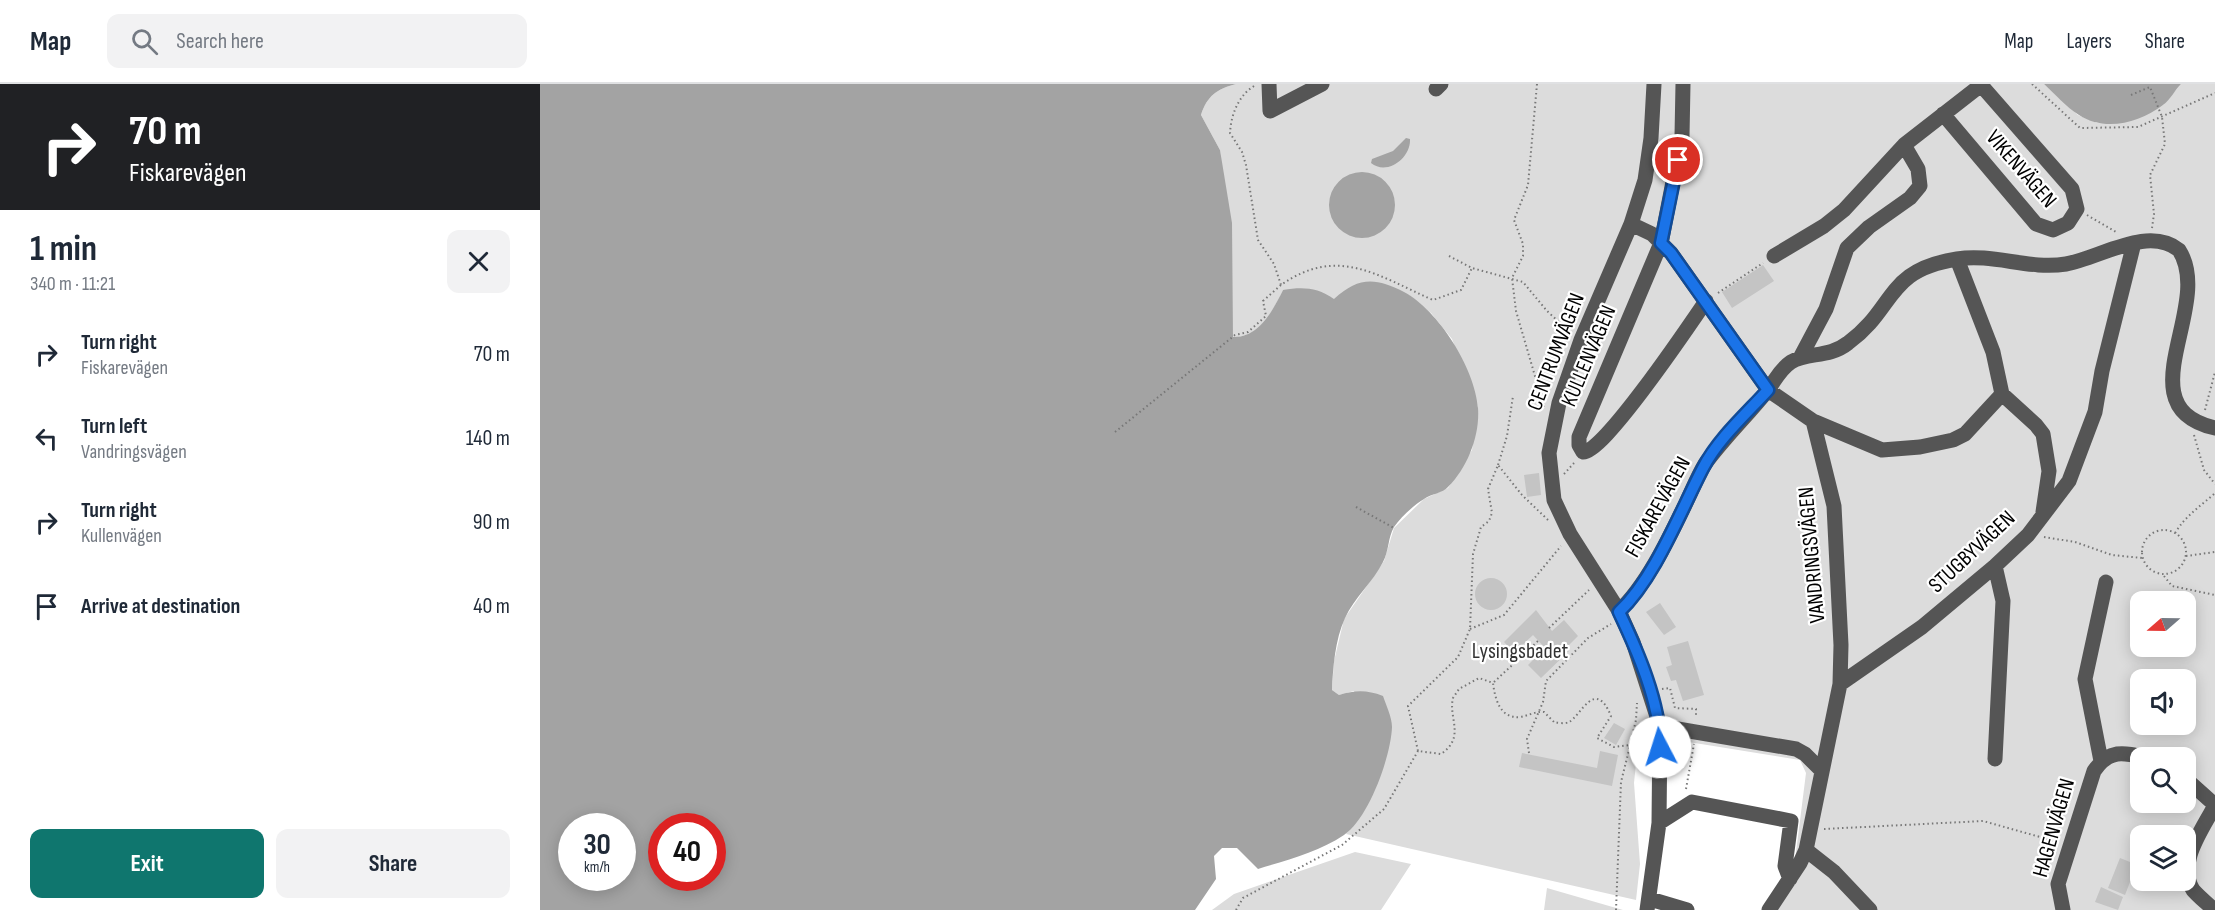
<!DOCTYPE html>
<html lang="en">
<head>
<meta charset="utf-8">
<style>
  :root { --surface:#fff; --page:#f2f2f3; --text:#1f2937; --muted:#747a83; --line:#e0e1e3; --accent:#0f766e }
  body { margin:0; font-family:"Sofia Sans Condensed",sans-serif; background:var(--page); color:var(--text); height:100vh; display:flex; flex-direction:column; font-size:22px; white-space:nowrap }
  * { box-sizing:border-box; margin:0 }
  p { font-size:20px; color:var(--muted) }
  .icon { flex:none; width:33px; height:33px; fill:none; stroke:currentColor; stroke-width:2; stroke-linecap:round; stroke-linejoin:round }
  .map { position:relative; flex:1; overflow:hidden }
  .side { display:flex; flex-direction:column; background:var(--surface); width:540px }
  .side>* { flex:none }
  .hud { background:#202124; color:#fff; overflow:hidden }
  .needle { width:39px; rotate:250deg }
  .fabs { position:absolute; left:1590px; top:507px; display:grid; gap:12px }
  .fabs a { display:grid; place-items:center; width:66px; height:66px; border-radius:12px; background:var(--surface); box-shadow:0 3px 15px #0003; font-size:30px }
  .speed { position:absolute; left:18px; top:729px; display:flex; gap:12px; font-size:30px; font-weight:700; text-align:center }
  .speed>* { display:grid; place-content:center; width:78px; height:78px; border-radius:50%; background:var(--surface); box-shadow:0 3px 15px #0003; line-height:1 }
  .speed small { font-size:15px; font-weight:400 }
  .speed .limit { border:9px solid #d22; background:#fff; color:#111 }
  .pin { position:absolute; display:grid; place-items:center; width:51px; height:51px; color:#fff; margin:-26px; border:3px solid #fff; border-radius:50%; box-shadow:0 2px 6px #0007 }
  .me { position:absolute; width:66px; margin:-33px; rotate:355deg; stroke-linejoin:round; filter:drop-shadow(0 0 4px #0008) }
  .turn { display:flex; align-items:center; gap:21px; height:126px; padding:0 30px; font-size:27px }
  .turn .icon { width:78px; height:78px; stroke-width:2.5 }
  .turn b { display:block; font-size:42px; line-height:51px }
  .round { display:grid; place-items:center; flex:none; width:63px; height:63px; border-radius:12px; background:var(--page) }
  .summary { display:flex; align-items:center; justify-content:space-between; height:102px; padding:0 30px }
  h1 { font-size:36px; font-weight:700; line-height:45px }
  .cta { display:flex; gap:12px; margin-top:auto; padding:12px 30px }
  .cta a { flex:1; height:69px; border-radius:12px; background:var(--accent); color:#fff; font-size:24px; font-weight:700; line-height:69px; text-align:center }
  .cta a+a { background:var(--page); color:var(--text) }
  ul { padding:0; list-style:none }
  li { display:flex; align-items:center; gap:18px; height:84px; padding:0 30px }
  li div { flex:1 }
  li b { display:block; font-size:22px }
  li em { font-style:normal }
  header { display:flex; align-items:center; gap:36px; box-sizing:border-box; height:84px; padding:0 30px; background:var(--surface); border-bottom:2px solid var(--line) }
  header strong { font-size:28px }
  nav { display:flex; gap:33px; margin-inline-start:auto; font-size:21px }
  .search { width:420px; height:54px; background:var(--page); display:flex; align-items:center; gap:15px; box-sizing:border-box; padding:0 21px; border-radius:12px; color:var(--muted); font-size:22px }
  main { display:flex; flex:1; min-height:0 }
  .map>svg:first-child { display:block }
  .green { fill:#dcdcdc; fill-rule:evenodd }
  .water { fill:#a3a3a3; fill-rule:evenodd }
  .building { fill:#c4c4c4 }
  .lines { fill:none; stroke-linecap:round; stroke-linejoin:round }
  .path { stroke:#777; stroke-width:2; stroke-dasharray:1.5 3; stroke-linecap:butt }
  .minor { stroke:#555; stroke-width:15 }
  .route-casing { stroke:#114b97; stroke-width:15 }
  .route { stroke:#1a73e8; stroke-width:10 }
  .labels { text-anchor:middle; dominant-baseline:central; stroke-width:4.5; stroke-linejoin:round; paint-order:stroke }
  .street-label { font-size:22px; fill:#000; stroke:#fff }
  .park-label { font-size:22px; fill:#333; stroke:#fff }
</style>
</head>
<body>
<header>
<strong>Map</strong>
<div class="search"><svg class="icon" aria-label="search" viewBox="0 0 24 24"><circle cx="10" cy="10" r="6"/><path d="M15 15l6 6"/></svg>Search here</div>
<nav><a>Map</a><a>Layers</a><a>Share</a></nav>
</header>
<main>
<section class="side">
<div class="hud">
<div class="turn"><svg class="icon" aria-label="right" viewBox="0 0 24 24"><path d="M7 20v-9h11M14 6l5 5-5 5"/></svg><div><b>70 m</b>Fiskarevägen</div></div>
</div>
<div class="summary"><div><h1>1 min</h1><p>340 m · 11:21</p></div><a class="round"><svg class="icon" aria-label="close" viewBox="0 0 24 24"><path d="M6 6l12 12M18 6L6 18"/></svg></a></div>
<ul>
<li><svg class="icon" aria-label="right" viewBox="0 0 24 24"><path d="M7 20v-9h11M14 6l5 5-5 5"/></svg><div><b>Turn right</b><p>Fiskarevägen</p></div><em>70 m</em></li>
<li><svg class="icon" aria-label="left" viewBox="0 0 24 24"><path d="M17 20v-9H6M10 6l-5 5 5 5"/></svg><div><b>Turn left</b><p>Vandringsvägen</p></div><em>140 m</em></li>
<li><svg class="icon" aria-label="right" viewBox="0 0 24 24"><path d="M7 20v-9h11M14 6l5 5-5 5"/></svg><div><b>Turn right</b><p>Kullenvägen</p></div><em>90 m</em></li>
<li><svg class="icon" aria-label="arrive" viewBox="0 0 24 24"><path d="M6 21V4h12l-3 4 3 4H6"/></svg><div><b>Arrive at destination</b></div><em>40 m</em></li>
</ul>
<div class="cta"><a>Exit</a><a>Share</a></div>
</section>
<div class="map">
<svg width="1675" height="826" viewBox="0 0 1675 826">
  <rect width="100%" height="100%" fill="#fff"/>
  <!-- green -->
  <path class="green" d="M696,0H1504L1538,31L1557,39L1623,21L1641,0H1675V826H1223L1255,776L1266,689L1260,676L1099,650L1094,699L1100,780L1096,816L806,750L818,733L814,607L799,611L792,606L794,577L804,535L844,477L854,444L884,415L908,404L932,366L938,323L912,255L891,229L869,211L794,215L743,206C733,227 719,254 693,253L680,66L661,31C667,12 677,5 696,0ZM1600,518H1646V562H1600ZM1600,596H1646V640H1600ZM1600,674H1646V718H1600ZM1600,752H1646V796H1600Z
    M815,768L871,780L841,826H672L694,810Z
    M1007,804L1083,826H1004Z"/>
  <!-- water -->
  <path class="water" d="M0,0H696C677,5 667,12 661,31L680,66L692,139L693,253C719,254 733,226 743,206C762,203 777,203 794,215C818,193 835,193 864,208C898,226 935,284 938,324C940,351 928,383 908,403C903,409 891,410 884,415C874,421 861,433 854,443C848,453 849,467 843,478C833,498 814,514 805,534C795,556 793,583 792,606L799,611C816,606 827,606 843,612C846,621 852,633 852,643C851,672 829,734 804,751C779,768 747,776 718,785L697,764H682L674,772L676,795L655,826H0ZM32,742H82V794H32ZM122,742H172V794H122Z
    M1504,0H1641C1635,6 1630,16 1623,21C1599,39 1565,48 1539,31C1526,23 1515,10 1504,0Z
    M866,54L870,55C871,74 847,92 831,79L832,75L853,67Z
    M789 121a33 33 0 1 1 66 0a33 33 0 1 1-66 0Z"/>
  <!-- building -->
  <path class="building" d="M1223,181L1234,197L1192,224L1182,208Z
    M999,389L1001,411L987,413L984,391Z
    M935 510a16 16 0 1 1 32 0a16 16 0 1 1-32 0Z
    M1120,519L1136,543L1124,551L1106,528Z
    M996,526L1012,547L1024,536L1038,552L1026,564L1029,567L1001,594L988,581L1005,564L993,551L974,569L964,558Z
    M1148,557L1164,611L1143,617L1136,596L1131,597L1126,583L1132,581L1127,563Z
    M1074,639L1085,645L1076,661L1064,654Z
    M1060,667L1078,671L1072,702L979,683L982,669L1057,684Z
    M1580,774L1600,782V796H1606L1604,803L1590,798L1585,811L1568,804Z
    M1561,803L1583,813L1578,826L1555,818Z"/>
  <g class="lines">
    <!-- path -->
    <path class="path" d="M997,0L988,101L974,136L983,160V172L972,194L976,227L1004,323
      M1492,0L1540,44L1598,43L1675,9
      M714,2C698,12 691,31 690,49L702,68L706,81L718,156L734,180L741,201C798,161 838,192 893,216L921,206L932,184
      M1591,11L1610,3L1622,33L1625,60L1610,91L1614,130L1612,144
      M1547,131L1576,148
      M909,172L932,184L983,198L1007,227L1029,247
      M1178,209L1223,179
      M1665,326L1675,288
      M575,348L695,251L708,248L726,232L723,217L741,201
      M1654,351L1664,386L1675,400
      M958,381L967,352L973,312
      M1024,390L1034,379
      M816,423L854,444
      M1008,436L982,411L958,381L948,405L952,429L949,437L941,443L933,470L930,545L918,573L868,622L878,667L901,670C926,653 908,634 913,614L919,605L939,594L953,599C955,615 960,635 980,633C988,632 995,627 1004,628L1014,638C1018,639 1025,640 1029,638C1041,632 1055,593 1071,632L1057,654L1074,663L1090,661L1096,636L1097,619
      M1602 468a22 22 0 1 1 44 0a22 22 0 1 1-44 0Z
      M1635,449C1646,431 1661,422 1675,409
      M1504,453L1535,458L1572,471L1602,474
      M1646,472L1675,468
      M1624,492L1632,502L1675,511
      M1009,544L1049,506
      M930,545L964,531L1021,462
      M954,598L998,557
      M1122,605L1130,604L1135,624L1156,625V633
      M989,669L987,655L1003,618L1006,597L1048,554L1071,540
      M1146,705L1154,660
      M1284,745L1443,737L1518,758
      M696,826L703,814L802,761L844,725L878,667
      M1076,826L1081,698L1090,662"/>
    <!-- minor -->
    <path class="minor" d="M729,0L730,27L782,0
      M1143,0L1142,52L1121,159L1039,353V361L1043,368C1062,371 1151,239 1166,217
      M896,5L901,0
      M1091,140L1112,150L1131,169L1228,306L1273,337L1294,422L1301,561L1300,600L1266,766L1260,779L1229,826
      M1234,172L1284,142L1304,126L1364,61L1441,1L1532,105L1537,125L1528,139L1513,146L1496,140L1403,30
      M1417,175L1453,268L1462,310L1496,341L1503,350L1509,387L1503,428
      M1260,274L1286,225L1307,164L1329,143L1370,114L1380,102L1378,85L1364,61
      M1273,337L1342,366L1380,363L1413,356L1425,350L1462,310
      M1455,482L1463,517L1455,675
      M1079,527C1106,502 1128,456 1144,423C1151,409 1157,393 1165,380C1184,354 1207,332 1227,307C1235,297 1239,286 1251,278C1268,268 1289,274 1308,259C1356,224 1345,186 1417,175C1453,169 1489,186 1526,180C1560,174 1608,141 1639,166C1675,222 1583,323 1675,344
      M1300,600L1382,543L1455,482L1488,451L1529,397L1555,328L1562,287L1594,159
      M1120,642L1256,665L1265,670L1282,687
      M1561,677L1545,595L1566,498
      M1646,695L1675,721
      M1119,739L1152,718L1251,737L1245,782L1250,795
      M1266,766L1294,788L1330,826
      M1110,815L1147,826
      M1107,826L1119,739L1120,642L1093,558L1079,527L1030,450L1014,416L1009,369L1019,319L1041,256L1091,140L1105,96L1111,54L1114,0
      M1523,826L1518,800L1554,687C1569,665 1583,668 1607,674
      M1674,826C1667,819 1659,813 1653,806C1636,779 1663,745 1675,721"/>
  </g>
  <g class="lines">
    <defs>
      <path id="route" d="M1120,663C1121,620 1097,566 1079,528C1115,494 1140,428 1163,384C1178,355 1205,331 1228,306L1131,169L1121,159L1138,76"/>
    </defs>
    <!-- route casing -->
    <use href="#route" class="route-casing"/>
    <!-- route -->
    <use href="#route" class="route"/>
  </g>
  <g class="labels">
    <!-- street labels -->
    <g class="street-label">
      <text transform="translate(1481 85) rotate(49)">VIKENVÄGEN</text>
      <text transform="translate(1016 268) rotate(-69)">CENTRUMVÄGEN</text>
      <text transform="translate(1049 272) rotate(-67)">KULLENVÄGEN</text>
      <text transform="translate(1118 423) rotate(-61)">FISKAREVÄGEN</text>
      <text transform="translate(1432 468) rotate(-43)">STUGBYVÄGEN</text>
      <text transform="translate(1272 471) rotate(-95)">VANDRINGSVÄGEN</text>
      <text transform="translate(1514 744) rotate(-74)">HAGENVÄGEN</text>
    </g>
    <!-- park labels -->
    <g class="park-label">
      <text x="980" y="567">Lysingsbadet</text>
    </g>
  </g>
</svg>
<div class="fabs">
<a><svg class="needle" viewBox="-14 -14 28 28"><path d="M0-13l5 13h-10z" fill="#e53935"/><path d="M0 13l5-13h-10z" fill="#747a83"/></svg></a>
<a><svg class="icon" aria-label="sound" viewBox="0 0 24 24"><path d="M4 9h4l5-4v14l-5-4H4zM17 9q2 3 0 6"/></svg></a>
<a><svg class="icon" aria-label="search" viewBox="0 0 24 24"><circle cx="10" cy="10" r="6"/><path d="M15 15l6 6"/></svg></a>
<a><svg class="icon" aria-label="layers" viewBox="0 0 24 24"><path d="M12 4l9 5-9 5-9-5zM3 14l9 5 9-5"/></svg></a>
</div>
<div class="speed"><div>30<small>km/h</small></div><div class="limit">40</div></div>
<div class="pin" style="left:1138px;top:76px;background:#d93025"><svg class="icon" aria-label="arrive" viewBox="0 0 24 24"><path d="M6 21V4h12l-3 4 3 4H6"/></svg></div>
<svg class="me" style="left:1120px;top:663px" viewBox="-20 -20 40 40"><circle r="19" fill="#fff"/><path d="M0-13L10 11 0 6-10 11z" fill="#1a73e8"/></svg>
</div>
</main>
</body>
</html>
